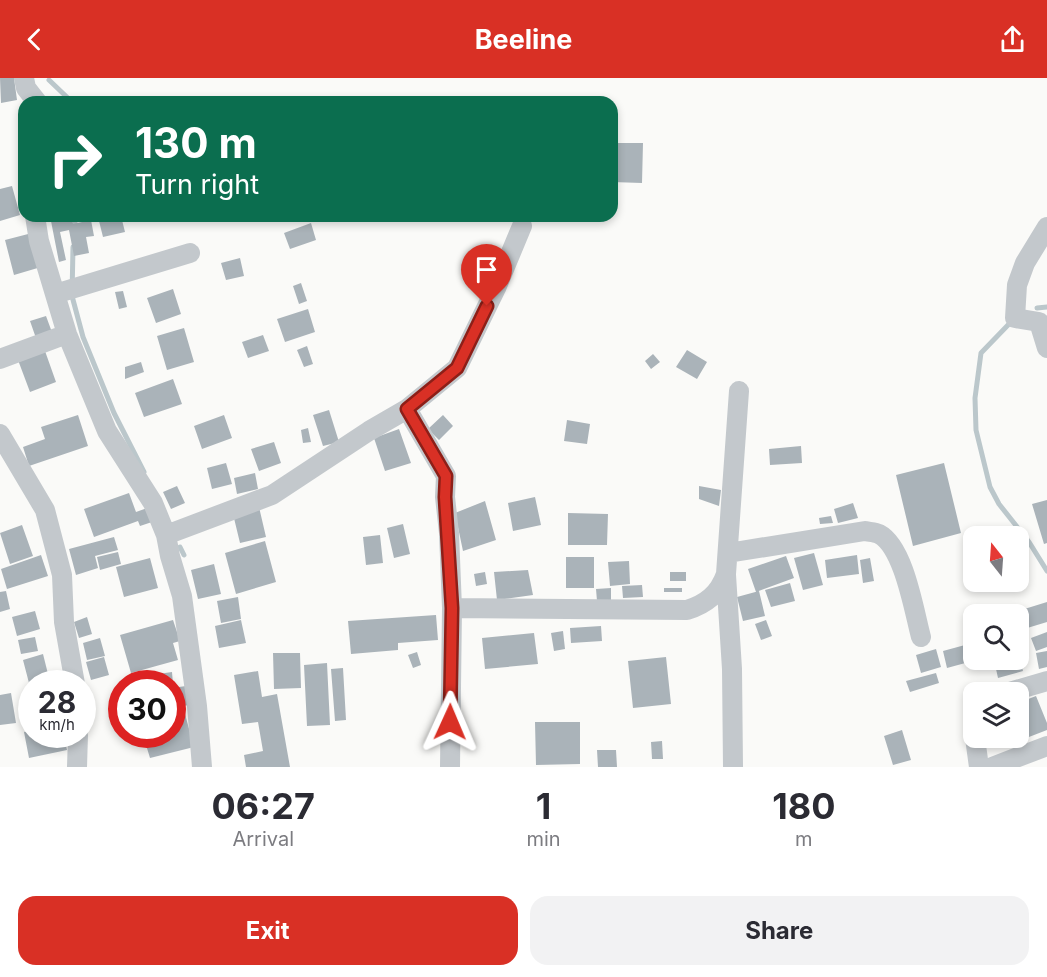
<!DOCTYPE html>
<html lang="en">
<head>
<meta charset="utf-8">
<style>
  :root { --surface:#fff; --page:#f2f2f3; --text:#2b2b33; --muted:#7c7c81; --accent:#d93025 }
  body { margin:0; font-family:Inter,sans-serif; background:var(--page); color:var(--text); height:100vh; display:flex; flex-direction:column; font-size:22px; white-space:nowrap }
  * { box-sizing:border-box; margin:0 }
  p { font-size:20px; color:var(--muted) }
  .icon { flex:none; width:33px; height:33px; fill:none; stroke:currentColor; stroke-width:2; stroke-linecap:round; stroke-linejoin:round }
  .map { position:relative; height:689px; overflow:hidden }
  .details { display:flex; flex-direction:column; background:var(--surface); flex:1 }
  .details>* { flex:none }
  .banner { position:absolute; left:18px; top:18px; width:600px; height:126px; border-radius:18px; box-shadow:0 3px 9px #0003; background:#0b6e4f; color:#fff; overflow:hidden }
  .needle { width:39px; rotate:343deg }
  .buttons { position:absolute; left:963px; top:448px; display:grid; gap:12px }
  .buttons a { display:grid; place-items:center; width:66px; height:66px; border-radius:12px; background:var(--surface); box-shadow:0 3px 9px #0003; font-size:30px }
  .speed { position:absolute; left:18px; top:592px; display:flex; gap:12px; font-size:30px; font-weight:700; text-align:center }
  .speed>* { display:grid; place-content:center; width:78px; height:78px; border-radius:50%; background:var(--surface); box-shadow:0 3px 9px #0003; line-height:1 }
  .speed small { font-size:15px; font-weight:400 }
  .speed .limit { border:9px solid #d22; background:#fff; color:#111 }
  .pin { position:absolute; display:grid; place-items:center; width:51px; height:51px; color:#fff; margin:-62px -26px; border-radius:50% 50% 50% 0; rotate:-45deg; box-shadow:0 0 6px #0007 }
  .pin .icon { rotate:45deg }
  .me { position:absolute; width:66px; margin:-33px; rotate:1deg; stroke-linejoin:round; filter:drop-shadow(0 0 4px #0008) }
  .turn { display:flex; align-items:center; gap:21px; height:126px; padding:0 18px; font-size:27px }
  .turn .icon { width:78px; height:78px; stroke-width:2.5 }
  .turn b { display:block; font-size:42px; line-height:51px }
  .eta { display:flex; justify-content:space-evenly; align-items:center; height:102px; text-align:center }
  .eta b { font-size:36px; font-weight:700; line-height:42px }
  .action { display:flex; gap:12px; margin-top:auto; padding:12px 18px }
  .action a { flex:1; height:69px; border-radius:18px; background:var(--accent); color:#fff; font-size:24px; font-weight:700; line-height:69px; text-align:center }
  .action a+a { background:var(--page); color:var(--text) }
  header { display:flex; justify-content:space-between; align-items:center; height:78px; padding:0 18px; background:var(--accent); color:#fff; font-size:27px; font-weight:700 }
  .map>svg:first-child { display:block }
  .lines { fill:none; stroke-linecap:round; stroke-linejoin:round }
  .stream { stroke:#bbc7cb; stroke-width:5 }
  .building { fill:#aab3b9 }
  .minor { stroke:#c3c8cc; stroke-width:20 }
  .route-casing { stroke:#8d1f18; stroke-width:15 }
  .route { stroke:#d93025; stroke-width:10 }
</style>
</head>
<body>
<header><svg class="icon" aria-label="back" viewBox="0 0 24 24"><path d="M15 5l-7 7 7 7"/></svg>Beeline<svg class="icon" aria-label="share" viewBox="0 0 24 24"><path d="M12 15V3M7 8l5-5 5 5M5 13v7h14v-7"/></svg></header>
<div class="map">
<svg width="1047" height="689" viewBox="0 0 1047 689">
  <rect width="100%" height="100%" fill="#fafaf8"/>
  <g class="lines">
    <!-- stream -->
    <path class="stream" d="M49,2L72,24
      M74,150L76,138
      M73,169L72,218L83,259L114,335L144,394
      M1037,230L1047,229
      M1009,246L981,275L975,320L976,352L990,409L999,426L1029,464L1047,493
      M180,469L184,477"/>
  </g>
  <!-- building -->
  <path class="building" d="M0,0H14L17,22L1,25Z
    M612,65H643L642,105L612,104Z
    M12,108L20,137L0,143V111Z
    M50,138H71L73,146L91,142L94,158L86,159L89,175L74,178L69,152L60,154L66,182L59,184Z
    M121,138L125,154L103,159L98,139Z
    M311,145L316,162L290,171L284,155Z
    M32,155L41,189L14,197L5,162Z
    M240,180L244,198L226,202L221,185Z
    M301,205L307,223L299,226L293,208Z
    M173,211L181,236L156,245L147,220Z
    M123,213L127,229L119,231L115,214Z
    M308,231L315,254L285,264L277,241Z
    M46,238L53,257L37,263L30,243Z
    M184,250L194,284L167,292L157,258Z
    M263,257L269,273L248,280L242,264Z
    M307,268L313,286L304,289L297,272Z
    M687,272L707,284L697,301L676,289Z
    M45,273L56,304L30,314L18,282Z
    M653,276L660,284L651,291L645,283Z
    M141,284L144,294L125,301V289Z
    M173,301L182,326L144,339L135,315Z
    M329,332L339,364L323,368L313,337Z
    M78,337L88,368L29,388L23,369L45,361L41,349Z
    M224,337L232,360L202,371L194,348Z
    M443,337L453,348L439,362L428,351Z
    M567,342L590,346L587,366L564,363Z
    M308,350L311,364L303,365L301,352Z
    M399,351L411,385L385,393L374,360Z
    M274,364L281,385L259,393L251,371Z
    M801,368L802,385L770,387L769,371Z
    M226,385L232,406L212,411L207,390Z
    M944,385L961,455L913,468L896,397Z
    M255,395L258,411L237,416L234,400Z
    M177,408L185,425L171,431L163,414Z
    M699,408L721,412L719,428L699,421Z
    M129,415L136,434L150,429L155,443L140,448L138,443L94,459L84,431Z
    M535,419L541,447L513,453L508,425Z
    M1047,422V465L1044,466L1032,426Z
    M485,423L496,462L463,473L455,435Z
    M853,425L858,440L838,445L834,431Z
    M259,429L266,459L240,465L233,436Z
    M568,435L608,436L607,467H568Z
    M831,438L833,445L820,446L819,440Z
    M403,446L410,476L394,480L387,450Z
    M22,447L33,478L10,486L0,455Z
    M380,457L383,485L366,487L363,459Z
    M114,459L118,472L95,478L98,490L76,497L69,471Z
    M265,463L276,504L236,516L225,475Z
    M118,474L121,486L100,492L97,479Z
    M814,475L823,507L803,512L794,480Z
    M41,477L48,498L7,511L1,491Z
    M857,477L859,496L827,500L825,482Z
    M786,478L794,500L756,514L748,491Z
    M566,479H594V510H566Z
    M150,480L158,510L124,519L116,489Z
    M870,480L874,503L863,505L860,482Z
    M629,483L630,506L610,508L608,484Z
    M214,486L221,516L198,521L191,492Z
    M528,492L533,517L497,522L494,494Z
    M485,494L487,506L476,508L474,496Z
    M670,494H686V503H670Z
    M790,505L795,523L771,529L765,512Z
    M642,507L643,519L623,520L622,508Z
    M611,510V522L597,523L596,511Z
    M664,510H682V514H664Z
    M6,513L10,531L0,534V514Z
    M759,513L765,538L743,543L737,519Z
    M238,519L241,541L221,545L217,523Z
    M1047,524V544L1024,551L1018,533Z
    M35,533L40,551L17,558L12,539Z
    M436,537L438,562L398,565V572L351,576L348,543Z
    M87,539L92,556L79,560L74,544Z
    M173,542L180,563L173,565L178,582L131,595L120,557Z
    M241,542L246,565L219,570L215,548Z
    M766,542L772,558L761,562L755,546Z
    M601,548L602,563L571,565L570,550Z
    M563,553L565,571L554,573L551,555Z
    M1047,554V569L1036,573L1031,560Z
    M534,555L538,586L485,591L482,560Z
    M35,559L38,573L21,576L18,562Z
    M100,560L105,578L87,582L83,565Z
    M965,567L969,584L947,590L943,573Z
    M936,571L941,589L921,595L916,577Z
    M1047,573V589L1039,591L1036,575Z
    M417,574L421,587L413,590L408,577Z
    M273,575H300L301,610L274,611Z
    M43,576L49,600L29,605L23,582Z
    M1018,576L1023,593L998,600L994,582H1018Z
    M104,579L109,597L91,602L86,584Z
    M666,579L671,626L633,630L628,583Z
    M327,585L330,647L307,648L304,587Z
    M343,590L346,642L335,643L331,591Z
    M258,593L262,619L277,616L290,689H246L244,677L263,673L258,644L242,646L234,597Z
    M172,594L173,606H131L130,600Z
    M936,595L939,605L910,614L906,603Z
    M186,608L189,627L172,630V610Z
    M11,615L16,645L0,647V617Z
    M1036,618L1047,645V652L1003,669L999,660H1018V625Z
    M185,636L194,669L150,680L143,657H172V639Z
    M535,644H580V686L536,687Z
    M32,652V657H64L67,672L29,680L24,654Z
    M902,652L911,682L893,687L884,658Z
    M662,663L663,681H652L651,664Z
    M597,672H616L617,689H598Z"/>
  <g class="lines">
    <!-- minor -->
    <path class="minor" d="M24,0L26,10L37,24
      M35,138L39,163L67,256L107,353L153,425L166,457L170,478L182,518L197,628L202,689
      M1047,149L1025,185L1017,207L1015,240L1039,244L1047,270
      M55,216L190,175
      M0,281L67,256
      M407,331L446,398L445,419L449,455L452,530L450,689
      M0,356L45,432L62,497L64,544L75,606
      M166,457L272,417L369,353L407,331L457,290L497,208L522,148
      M728,475L865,453C869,454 875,454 879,456C904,469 914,533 921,559
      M726,497L732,591L733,689
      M452,530L687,532C706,526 719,516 726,496L739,313
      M1006,615L1047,603
      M974,638V643
      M975,660L979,689
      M77,689L78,657
      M992,689L1047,668"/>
  </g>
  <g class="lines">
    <defs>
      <path id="route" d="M450,644L452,530L445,419L446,398L407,331L457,290L487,228"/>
    </defs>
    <!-- route casing -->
    <use href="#route" class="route-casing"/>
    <!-- route -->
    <use href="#route" class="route"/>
  </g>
</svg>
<div class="buttons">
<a><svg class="needle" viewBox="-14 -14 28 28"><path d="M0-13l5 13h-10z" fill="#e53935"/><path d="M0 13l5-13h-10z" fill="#7c7c81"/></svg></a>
<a><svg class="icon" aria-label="search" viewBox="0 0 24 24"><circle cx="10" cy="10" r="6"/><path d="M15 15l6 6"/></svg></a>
<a><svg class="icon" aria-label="layers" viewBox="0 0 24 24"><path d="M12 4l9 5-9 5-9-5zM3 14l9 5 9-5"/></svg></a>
</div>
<div class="speed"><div>28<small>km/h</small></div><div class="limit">30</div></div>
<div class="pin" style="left:487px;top:228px;background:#d93025"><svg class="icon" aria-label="arrive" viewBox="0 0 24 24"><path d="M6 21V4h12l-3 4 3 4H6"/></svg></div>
<svg class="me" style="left:450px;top:644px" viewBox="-20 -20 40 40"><path d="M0-17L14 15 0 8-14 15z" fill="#d93025" stroke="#fff" stroke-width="4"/></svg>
<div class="banner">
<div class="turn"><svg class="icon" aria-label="right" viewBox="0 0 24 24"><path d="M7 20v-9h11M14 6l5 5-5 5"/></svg><div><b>130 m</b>Turn right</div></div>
</div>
</div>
<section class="details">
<div class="eta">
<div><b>06:27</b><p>Arrival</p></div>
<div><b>1</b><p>min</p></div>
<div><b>180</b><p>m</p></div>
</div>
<div class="action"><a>Exit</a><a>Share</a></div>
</section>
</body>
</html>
